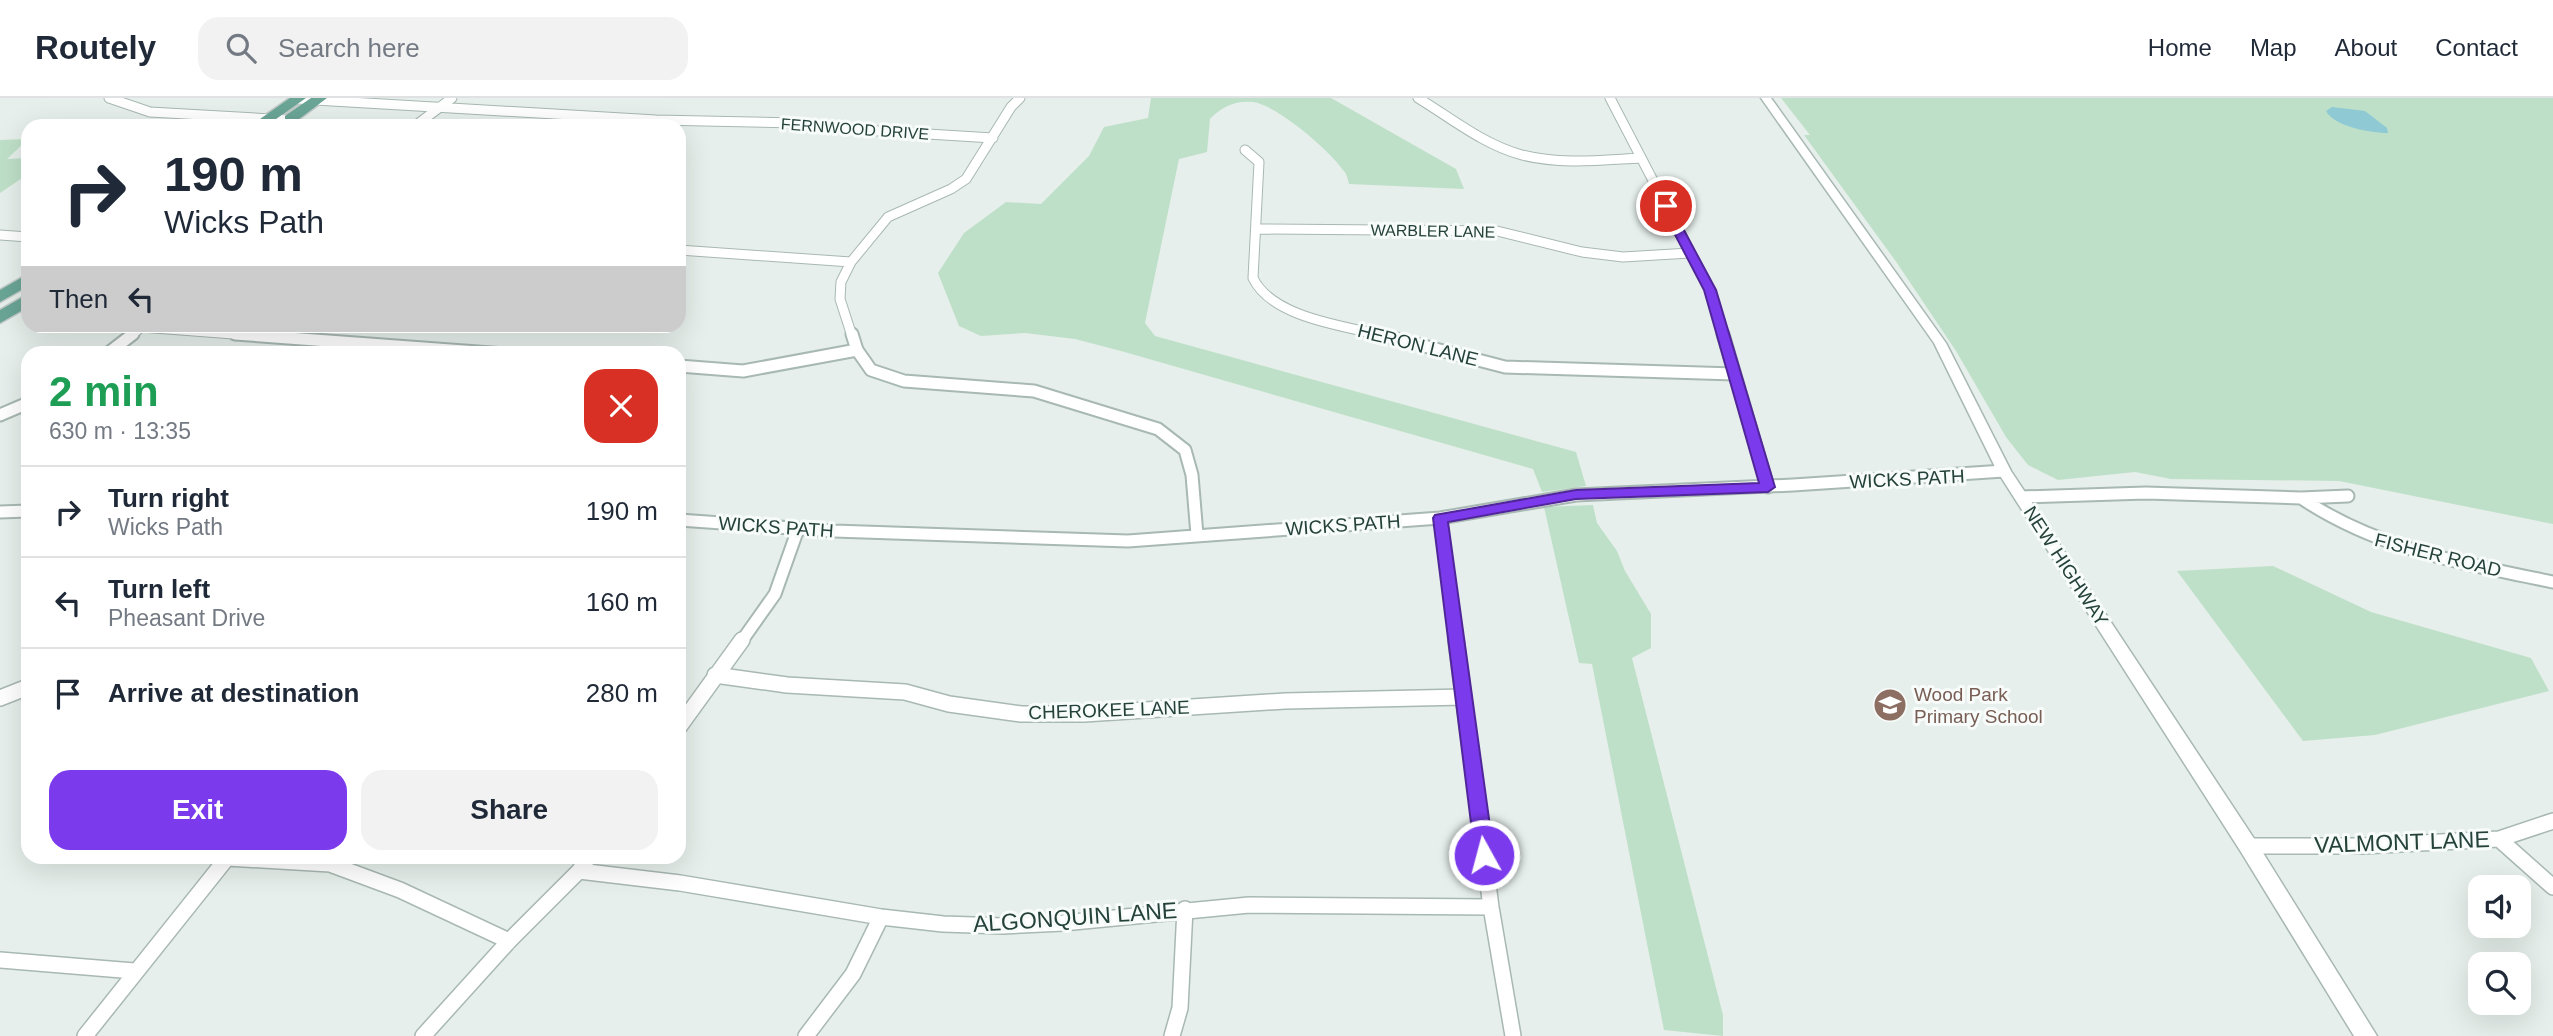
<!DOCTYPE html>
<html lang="en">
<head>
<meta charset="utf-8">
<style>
  :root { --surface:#fff; --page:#f2f2f3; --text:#1f2937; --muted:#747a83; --line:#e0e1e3; --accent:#7c3aed }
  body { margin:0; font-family:Helvetica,sans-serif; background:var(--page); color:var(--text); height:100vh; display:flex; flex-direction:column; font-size:26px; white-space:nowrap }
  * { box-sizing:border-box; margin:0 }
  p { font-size:23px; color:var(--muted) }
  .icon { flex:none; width:38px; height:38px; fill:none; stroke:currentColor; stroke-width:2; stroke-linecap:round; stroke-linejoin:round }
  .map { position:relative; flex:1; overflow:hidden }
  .panel { position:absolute; left:21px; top:248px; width:665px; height:518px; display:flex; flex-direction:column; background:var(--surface); border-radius:21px; box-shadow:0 7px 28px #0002 }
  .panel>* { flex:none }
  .guide { position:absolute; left:21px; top:21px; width:665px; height:214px; border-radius:21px; box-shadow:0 7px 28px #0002; background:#fff; color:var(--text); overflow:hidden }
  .buttons { position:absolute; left:2468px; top:777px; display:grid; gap:14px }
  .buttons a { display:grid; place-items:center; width:63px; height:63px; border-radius:14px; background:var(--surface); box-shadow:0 7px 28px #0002; font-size:35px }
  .pin { position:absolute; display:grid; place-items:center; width:60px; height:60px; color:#fff; margin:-30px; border:4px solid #fff; border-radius:50%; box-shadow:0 2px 7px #0007 }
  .me { position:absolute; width:77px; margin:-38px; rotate:353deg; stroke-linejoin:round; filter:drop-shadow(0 0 5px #0008) }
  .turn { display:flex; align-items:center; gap:24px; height:147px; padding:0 28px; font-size:32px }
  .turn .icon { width:91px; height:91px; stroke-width:2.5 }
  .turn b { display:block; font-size:49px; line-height:60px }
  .then { display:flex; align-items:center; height:66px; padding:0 28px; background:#0003; gap:14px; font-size:26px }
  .round { display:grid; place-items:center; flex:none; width:74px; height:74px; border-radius:21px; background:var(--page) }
  .overview { display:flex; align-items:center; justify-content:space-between; height:119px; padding:0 28px }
  h1 { font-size:42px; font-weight:700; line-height:52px; color:#1e9e55 }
  .button { display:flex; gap:14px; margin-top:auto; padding:14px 28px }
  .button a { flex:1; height:80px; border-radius:21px; background:var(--accent); color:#fff; font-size:28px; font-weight:700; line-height:80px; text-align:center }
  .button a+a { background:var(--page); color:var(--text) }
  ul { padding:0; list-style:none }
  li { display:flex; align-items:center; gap:21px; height:91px; padding:0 28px; border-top:2px solid var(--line) }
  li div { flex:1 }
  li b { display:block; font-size:26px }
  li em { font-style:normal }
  header { display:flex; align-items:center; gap:42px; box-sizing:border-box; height:98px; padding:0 35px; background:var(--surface); border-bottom:2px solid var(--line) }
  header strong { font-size:33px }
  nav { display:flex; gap:38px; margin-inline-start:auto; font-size:24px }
  .search { width:490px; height:63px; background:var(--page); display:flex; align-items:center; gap:18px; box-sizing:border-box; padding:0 24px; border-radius:21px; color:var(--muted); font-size:26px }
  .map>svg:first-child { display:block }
  .green { fill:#bfe0c8 }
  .water { fill:#8ec9d4 }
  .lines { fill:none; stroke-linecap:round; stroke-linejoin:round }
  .minor-far2-casing { stroke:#a8b8b2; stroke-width:11 }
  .minor-far1-casing { stroke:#a8b8b2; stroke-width:15 }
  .minor-casing { stroke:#a8b8b2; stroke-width:18 }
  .tertiary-casing { stroke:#a8b8b2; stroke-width:3 }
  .primary-casing { stroke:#c2cac8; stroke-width:3 }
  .minor-far2 { stroke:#fff; stroke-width:9 }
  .minor-far1 { stroke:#fff; stroke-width:11 }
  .minor { stroke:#fff; stroke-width:15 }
  .tertiary { fill:#fff; fill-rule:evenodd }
  .primary { fill:#6aa596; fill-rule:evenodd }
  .route { fill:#7c3aed; stroke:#51269a; stroke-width:2 }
  .labels { text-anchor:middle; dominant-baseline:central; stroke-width:6; stroke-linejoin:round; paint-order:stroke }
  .far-street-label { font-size:16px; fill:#24423a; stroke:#f7fbf9 }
  .street-label { font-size:19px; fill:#24423a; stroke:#f7fbf9 }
  .education-label { font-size:19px; fill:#785e54; stroke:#f7fbf9; text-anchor:start }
  .near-street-label { font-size:23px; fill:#24423a; stroke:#f7fbf9 }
</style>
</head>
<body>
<header>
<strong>Routely</strong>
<div class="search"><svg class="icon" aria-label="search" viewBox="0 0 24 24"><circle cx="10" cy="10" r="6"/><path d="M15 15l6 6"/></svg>Search here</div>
<nav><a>Home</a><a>Map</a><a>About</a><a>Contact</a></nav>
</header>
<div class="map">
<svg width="2553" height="938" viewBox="0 0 2553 938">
  <rect width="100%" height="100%" fill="#e6efeb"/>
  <!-- green -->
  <path class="green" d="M1151,0H1331L1456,71L1464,91L1349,86C1348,82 1347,76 1343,72C1329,52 1277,7 1253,4C1235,2 1221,9 1210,21L1207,54L1179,61L1145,225L1155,238L1576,354L1586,388L1542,394L1533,371L1121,253L1075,241L1025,235L981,238L959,228L938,175L964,135L1006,104L1041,106L1089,58L1104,29L1148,20Z
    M1781,0H2553V426L2339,383L2171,381L2135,374L2058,382L2028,367L2006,339L1956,253L1897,165L1804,37H1810Z
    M28,41L7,61L28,60V76L0,95V42Z
    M1593,407L1597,425L1617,453L1625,473L1651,516V550L1632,560L1723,917V938L1664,932L1592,566L1579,565L1544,409Z
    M2273,468L2371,514L2531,560L2549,593L2375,637L2303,643L2177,473Z"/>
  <!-- water -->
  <path class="water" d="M2332,9L2365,13L2387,30L2388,35C2371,35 2335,29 2326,13Z"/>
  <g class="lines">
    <defs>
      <path id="minor-far2" d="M109,0L150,14L289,22
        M1418,0C1451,20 1484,47 1522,57C1561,67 1602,62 1641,60
        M1610,0L1710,192L1723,238
        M298,1L656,22L797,25L846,31L993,40
        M415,28L452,0
        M1245,52L1259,64L1253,180C1272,220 1345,228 1385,238
        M1257,131L1497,133L1582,154L1623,159L1690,155
        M0,137L28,139
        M679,152L851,164
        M141,229L259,238
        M130,238L143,228
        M852,238L840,201L841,184L851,164L888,119L951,91L966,81L1011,9L1020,0"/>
      <path id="minor-far1" d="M235,236L505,256
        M852,236L857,252L871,272L904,283L1034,293L1158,331L1185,352L1192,377L1197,437
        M1378,236L1505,269L1734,276
        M1723,236L1768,389
        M107,256L133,236
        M679,268L743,273L857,252
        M0,317L28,305
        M2021,399L2146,395L2301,400L2348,398
        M2301,400C2379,452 2462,465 2553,484
        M0,414L28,413
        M1440,420L1456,544
        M679,422L834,433L1128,443L1440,420L1576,397L1793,387L2004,373
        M741,544L775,496L798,431"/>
      <path id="minor" d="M1456,542L1491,809L1513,938
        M715,577L787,587L905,594L949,606L1021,616H1084L1285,603L1464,599
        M0,600L28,589
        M679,629L742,542
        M2499,741L2553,789
        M2248,748H2362L2499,741L2553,723
        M227,760L330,766L400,792L509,843
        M579,773L680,785L881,819L943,826L1003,828L1063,825L1249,807L1491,809
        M0,862L134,873
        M85,938L227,760
        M423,938L509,843L579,773L588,760
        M806,938L853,876L881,819
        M1172,938L1180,910L1185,811"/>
      <path id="tertiary" d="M1761,0H1771L1946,245L2011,373L2255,742L2377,938H2354L2241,754L1997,373L1934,245Z"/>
      <path id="primary" d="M290,0H306L266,28H250Z
        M311,0H327L295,24H285V18Z
        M28,176V188L0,204V192Z
        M28,196V209L0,225V212Z"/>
    </defs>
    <!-- minor-far2 casing -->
    <use href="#minor-far2" class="minor-far2-casing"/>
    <!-- minor-far1 casing -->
    <use href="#minor-far1" class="minor-far1-casing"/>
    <!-- minor casing -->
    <use href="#minor" class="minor-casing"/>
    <!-- tertiary casing -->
    <use href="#tertiary" class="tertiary-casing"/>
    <!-- primary casing -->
    <use href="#primary" class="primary-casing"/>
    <!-- minor-far2 -->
    <use href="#minor-far2" class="minor-far2"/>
    <!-- minor-far1 -->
    <use href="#minor-far1" class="minor-far1"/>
    <!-- minor -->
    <use href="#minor" class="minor"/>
    <!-- tertiary -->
    <use href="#tertiary" class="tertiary"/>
    <!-- primary -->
    <use href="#primary" class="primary"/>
  </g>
  <!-- route -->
  <path class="route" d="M1666,104L1671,108L1716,192L1775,389L1768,394L1576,401L1448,424L1494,757L1491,762L1484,765L1477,762L1475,757L1433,420L1435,417L1576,392L1759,385L1704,192L1660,108Z"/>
  <!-- icons -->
  <defs>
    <symbol id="school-disc" viewBox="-11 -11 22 22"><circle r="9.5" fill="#8d6e63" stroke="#f7fbf9"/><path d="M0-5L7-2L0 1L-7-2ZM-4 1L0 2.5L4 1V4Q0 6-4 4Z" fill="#fff"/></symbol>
  </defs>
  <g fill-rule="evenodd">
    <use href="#school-disc" x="1871" y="588" width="38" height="38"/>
  </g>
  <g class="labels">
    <!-- far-street labels -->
    <g class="far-street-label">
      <text transform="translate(855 31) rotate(4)">FERNWOOD DRIVE</text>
      <text transform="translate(1433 133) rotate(1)">WARBLER LANE</text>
    </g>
    <!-- street labels -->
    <g class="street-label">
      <text transform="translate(1418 247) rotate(14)">HERON LANE</text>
      <text transform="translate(1907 381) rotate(-3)">WICKS PATH</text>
      <text transform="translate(1343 427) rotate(-4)">WICKS PATH</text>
      <text transform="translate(776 429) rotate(4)">WICKS PATH</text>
      <text transform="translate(2438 457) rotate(14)">FISHER ROAD</text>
      <text transform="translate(2066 468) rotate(57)">NEW HIGHWAY</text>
      <text transform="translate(1109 612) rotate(-2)">CHEROKEE LANE</text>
    </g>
    <!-- education labels -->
    <g class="education-label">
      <text x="1914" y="596">Wood Park<tspan x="1914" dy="22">Primary School</tspan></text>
    </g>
    <!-- near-street labels -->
    <g class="near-street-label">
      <text transform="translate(2402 744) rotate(-2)">VALMONT LANE</text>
      <text transform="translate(1075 819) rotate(-4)">ALGONQUIN LANE</text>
    </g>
  </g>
</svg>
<div class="buttons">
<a><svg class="icon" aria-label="sound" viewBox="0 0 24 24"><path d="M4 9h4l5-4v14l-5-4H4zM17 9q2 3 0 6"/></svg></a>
<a><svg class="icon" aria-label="search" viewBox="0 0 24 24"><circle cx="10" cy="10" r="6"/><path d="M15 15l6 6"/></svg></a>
</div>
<div class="pin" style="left:1666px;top:108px;background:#d93025"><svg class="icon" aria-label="arrive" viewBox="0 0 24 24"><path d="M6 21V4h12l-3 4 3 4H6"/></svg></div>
<svg class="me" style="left:1484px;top:757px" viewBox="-20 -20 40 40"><circle r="17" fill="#7c3aed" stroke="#fff" stroke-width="3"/><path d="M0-11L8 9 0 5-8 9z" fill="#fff"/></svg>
<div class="guide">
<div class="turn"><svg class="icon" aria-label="right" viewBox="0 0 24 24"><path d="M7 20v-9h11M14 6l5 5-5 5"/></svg><div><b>190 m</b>Wicks Path</div></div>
<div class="then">Then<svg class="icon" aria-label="left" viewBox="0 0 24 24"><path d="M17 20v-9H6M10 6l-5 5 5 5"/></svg></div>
</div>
<section class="panel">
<div class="overview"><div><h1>2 min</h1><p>630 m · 13:35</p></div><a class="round" style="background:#d93025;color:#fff"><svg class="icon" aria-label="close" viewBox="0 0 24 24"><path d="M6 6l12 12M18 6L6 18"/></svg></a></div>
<ul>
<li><svg class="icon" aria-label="right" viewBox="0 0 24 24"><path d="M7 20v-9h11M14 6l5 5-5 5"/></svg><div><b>Turn right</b><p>Wicks Path</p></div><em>190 m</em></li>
<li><svg class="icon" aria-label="left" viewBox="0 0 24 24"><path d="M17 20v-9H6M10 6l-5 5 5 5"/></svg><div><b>Turn left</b><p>Pheasant Drive</p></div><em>160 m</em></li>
<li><svg class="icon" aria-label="arrive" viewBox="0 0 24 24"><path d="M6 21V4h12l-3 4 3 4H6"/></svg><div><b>Arrive at destination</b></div><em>280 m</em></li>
</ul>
<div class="button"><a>Exit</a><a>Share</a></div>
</section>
</div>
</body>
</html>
